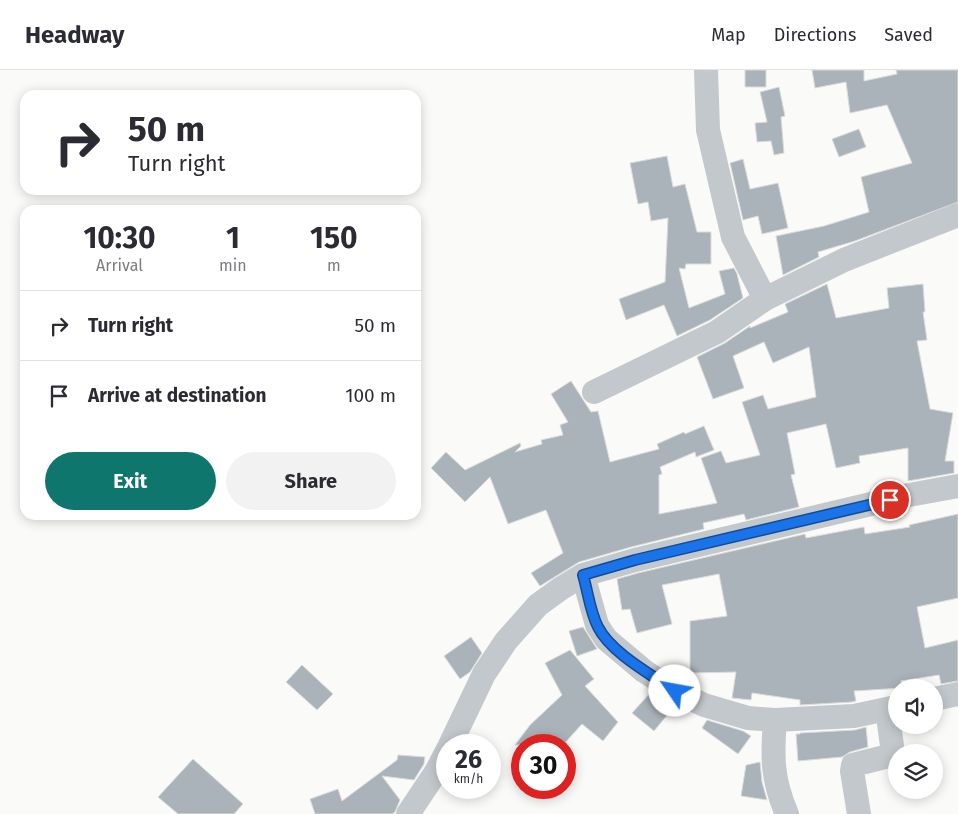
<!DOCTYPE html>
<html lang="en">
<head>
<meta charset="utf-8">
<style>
  :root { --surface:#fff; --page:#f2f2f3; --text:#2b2b33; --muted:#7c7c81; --line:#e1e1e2; --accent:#0f766e }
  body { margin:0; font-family:"Fira Sans",sans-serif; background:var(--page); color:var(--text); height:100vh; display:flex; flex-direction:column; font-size:19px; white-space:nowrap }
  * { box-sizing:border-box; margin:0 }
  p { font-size:16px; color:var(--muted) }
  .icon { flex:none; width:28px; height:28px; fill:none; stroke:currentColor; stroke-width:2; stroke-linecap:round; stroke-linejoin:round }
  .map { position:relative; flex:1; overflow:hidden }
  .side { position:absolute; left:20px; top:135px; width:401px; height:315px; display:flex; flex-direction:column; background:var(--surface); border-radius:15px; box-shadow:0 2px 12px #0003 }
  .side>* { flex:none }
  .guide { position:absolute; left:20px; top:20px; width:401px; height:105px; border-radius:15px; box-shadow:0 2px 12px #0003; background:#fff; color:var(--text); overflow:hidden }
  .buttons { position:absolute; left:888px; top:609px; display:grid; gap:10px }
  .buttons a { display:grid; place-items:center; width:55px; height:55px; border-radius:50%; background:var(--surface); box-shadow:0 2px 12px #0003; font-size:25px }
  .speed { position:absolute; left:436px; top:664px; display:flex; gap:10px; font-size:25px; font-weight:700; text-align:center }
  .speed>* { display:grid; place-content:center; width:65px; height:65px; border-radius:50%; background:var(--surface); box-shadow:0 2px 12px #0003; line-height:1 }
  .speed small { font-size:12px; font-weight:400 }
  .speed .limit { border:8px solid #d22; background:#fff; color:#111 }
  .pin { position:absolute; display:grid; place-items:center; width:42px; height:42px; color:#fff; margin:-21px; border:2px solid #fff; border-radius:50%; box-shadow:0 1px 5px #0007 }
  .me { position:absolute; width:55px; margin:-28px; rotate:303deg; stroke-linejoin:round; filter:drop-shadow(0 0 4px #0008) }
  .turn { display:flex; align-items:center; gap:18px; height:105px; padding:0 25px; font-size:22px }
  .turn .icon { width:65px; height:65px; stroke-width:2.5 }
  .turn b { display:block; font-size:35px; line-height:42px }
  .eta { display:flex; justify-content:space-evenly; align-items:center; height:85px; text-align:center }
  .eta b { font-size:30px; font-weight:700; line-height:35px }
  .cta { display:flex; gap:10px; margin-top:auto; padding:10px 25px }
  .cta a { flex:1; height:58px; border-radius:30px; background:var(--accent); color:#fff; font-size:20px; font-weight:700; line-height:58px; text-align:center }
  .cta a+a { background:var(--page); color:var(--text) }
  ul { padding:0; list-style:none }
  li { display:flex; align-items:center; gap:15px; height:70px; padding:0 25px; border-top:1px solid var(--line) }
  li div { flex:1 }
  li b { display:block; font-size:19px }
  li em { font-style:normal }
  header { display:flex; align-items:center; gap:30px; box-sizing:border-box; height:70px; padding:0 25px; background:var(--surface); border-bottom:1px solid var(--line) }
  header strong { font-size:24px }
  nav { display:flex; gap:28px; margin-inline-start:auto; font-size:18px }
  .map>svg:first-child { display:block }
  .building { fill:#aab3b9; stroke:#dcdcda }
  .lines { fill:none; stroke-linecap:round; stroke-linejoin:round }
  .minor { stroke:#c3c8cc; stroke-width:24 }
  .route-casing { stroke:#114b97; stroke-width:12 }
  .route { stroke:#1a73e8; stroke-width:9 }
</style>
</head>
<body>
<header>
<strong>Headway</strong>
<nav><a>Map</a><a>Directions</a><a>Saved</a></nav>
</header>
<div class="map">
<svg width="958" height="744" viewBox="0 0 958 744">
  <rect width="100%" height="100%" fill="#fafaf8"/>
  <!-- building -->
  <path class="building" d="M745,0H766V17H745Z
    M812,0H864V11L897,4L896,0H958V132L855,171L818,182L819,187L783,205L776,166L824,156L869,142L861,107L912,93L887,35L850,43L846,12L815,18Z
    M779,17L785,46L781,47L784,83L774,85L771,71L757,72L755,53L767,52L760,22Z
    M859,59L866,77L839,87L832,69Z
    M667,86L673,117L685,114L697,162H711V194H686L685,199L679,198L689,238L725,224L719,201L734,198L737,204L743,228L710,250L677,266L664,235L626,250L619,229L665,212L668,148L651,151L648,132L638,134L630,93Z
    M743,89L750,119L778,113L788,158L762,164L758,146L743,150L730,93Z
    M827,214L836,248L889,238L887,218L923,214L925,242H923L927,270L917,271L930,339L953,343L945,391H954V403L908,411V378L859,386L860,393L836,398L826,354L787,363L795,404L791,405L799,437L746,450L744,444L703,453L704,459L631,477L579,492L540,516L531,503L563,483L546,440L508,454L490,407L465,432L431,398L446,382L465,400L520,373L521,376L515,382L542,374L541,370L563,365L560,355L568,352L551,324L571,311L591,342L598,341L610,392L659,379L657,374L684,362L685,364L704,356L714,380L696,387L695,382L660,397L662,404L659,405V444L717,433L701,388L721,381L726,393L760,385L742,332L763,325L768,339L816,327L809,277L773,293L764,272L733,286L744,318L713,329L697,287L725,273L750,256V258L788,242L785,234Z
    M958,444V528L917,537L925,578L958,570V611L941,614L939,605L901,611L902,618L854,621L856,631L852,632L800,635V630L752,623L751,630L732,628L736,602L690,603V551L727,546L719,504L662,515L672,554L637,563L630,539L622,540L617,509L638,503L805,464L806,468L864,457L865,464L910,457L909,455Z
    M583,557L597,579L577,586L569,561Z
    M471,567L482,583L470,602L460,609L444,586Z
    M570,580L594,609L585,616L618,652L603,671L582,654L563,675H515L530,655L562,625L545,593Z
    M302,595L333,624L317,640L286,612Z
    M651,622L673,638L654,661L632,643Z
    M707,650L743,661L751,666L738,684L702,658Z
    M866,657L868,677L850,682L842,687L798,691L796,664H800V663L855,660Z
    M398,685L425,687L424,694L414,710L382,706L400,730L395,742L392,744H315L310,729L338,719L342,731L397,690Z
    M193,689L243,734L234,744H178L158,727Z
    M760,692L762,712L767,730L741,726L746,695Z"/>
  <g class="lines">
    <!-- minor -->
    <path class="minor" d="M706,0L708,60L733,167L765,229
      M594,322L717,262L765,229L844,190L958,145
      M583,505L597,555L606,569L644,601L675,621L704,635L748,648L775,650L854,646L896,637
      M934,629L958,624
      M775,650C772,686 772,710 787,744
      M450,675L484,604L506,571L538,535L560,519L583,505L635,490L909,425L958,416
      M408,744L436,702L448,679
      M859,744L852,701L853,695L885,687L891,684L892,676L887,639"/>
  </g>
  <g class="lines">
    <defs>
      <path id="route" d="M675,621C652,605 611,583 598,557C590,542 588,522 583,505L635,490L890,430"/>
    </defs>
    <!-- route casing -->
    <use href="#route" class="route-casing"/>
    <!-- route -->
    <use href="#route" class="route"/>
  </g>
</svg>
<div class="buttons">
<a><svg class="icon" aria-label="sound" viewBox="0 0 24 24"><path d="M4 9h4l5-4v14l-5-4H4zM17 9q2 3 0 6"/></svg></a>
<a><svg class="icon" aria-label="layers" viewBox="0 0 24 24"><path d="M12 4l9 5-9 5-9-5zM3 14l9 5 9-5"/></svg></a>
</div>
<div class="speed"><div>26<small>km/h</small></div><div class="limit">30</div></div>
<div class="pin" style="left:890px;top:430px;background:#d93025"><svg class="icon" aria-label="arrive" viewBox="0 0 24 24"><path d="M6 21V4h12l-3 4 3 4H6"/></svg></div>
<svg class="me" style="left:675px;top:621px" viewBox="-20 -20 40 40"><circle r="19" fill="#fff"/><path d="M0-13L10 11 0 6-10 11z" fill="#1a73e8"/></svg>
<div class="guide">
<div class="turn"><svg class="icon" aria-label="right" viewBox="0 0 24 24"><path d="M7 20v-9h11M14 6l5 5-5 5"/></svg><div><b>50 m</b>Turn right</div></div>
</div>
<section class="side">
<div class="eta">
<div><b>10:30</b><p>Arrival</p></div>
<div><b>1</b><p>min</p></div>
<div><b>150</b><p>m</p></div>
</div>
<ul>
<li><svg class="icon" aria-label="right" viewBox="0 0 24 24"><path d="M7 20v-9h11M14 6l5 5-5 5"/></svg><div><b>Turn right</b></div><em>50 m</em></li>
<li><svg class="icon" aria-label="arrive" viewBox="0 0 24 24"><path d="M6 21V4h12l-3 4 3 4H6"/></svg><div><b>Arrive at destination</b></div><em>100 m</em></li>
</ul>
<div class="cta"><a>Exit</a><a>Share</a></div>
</section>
</div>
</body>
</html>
